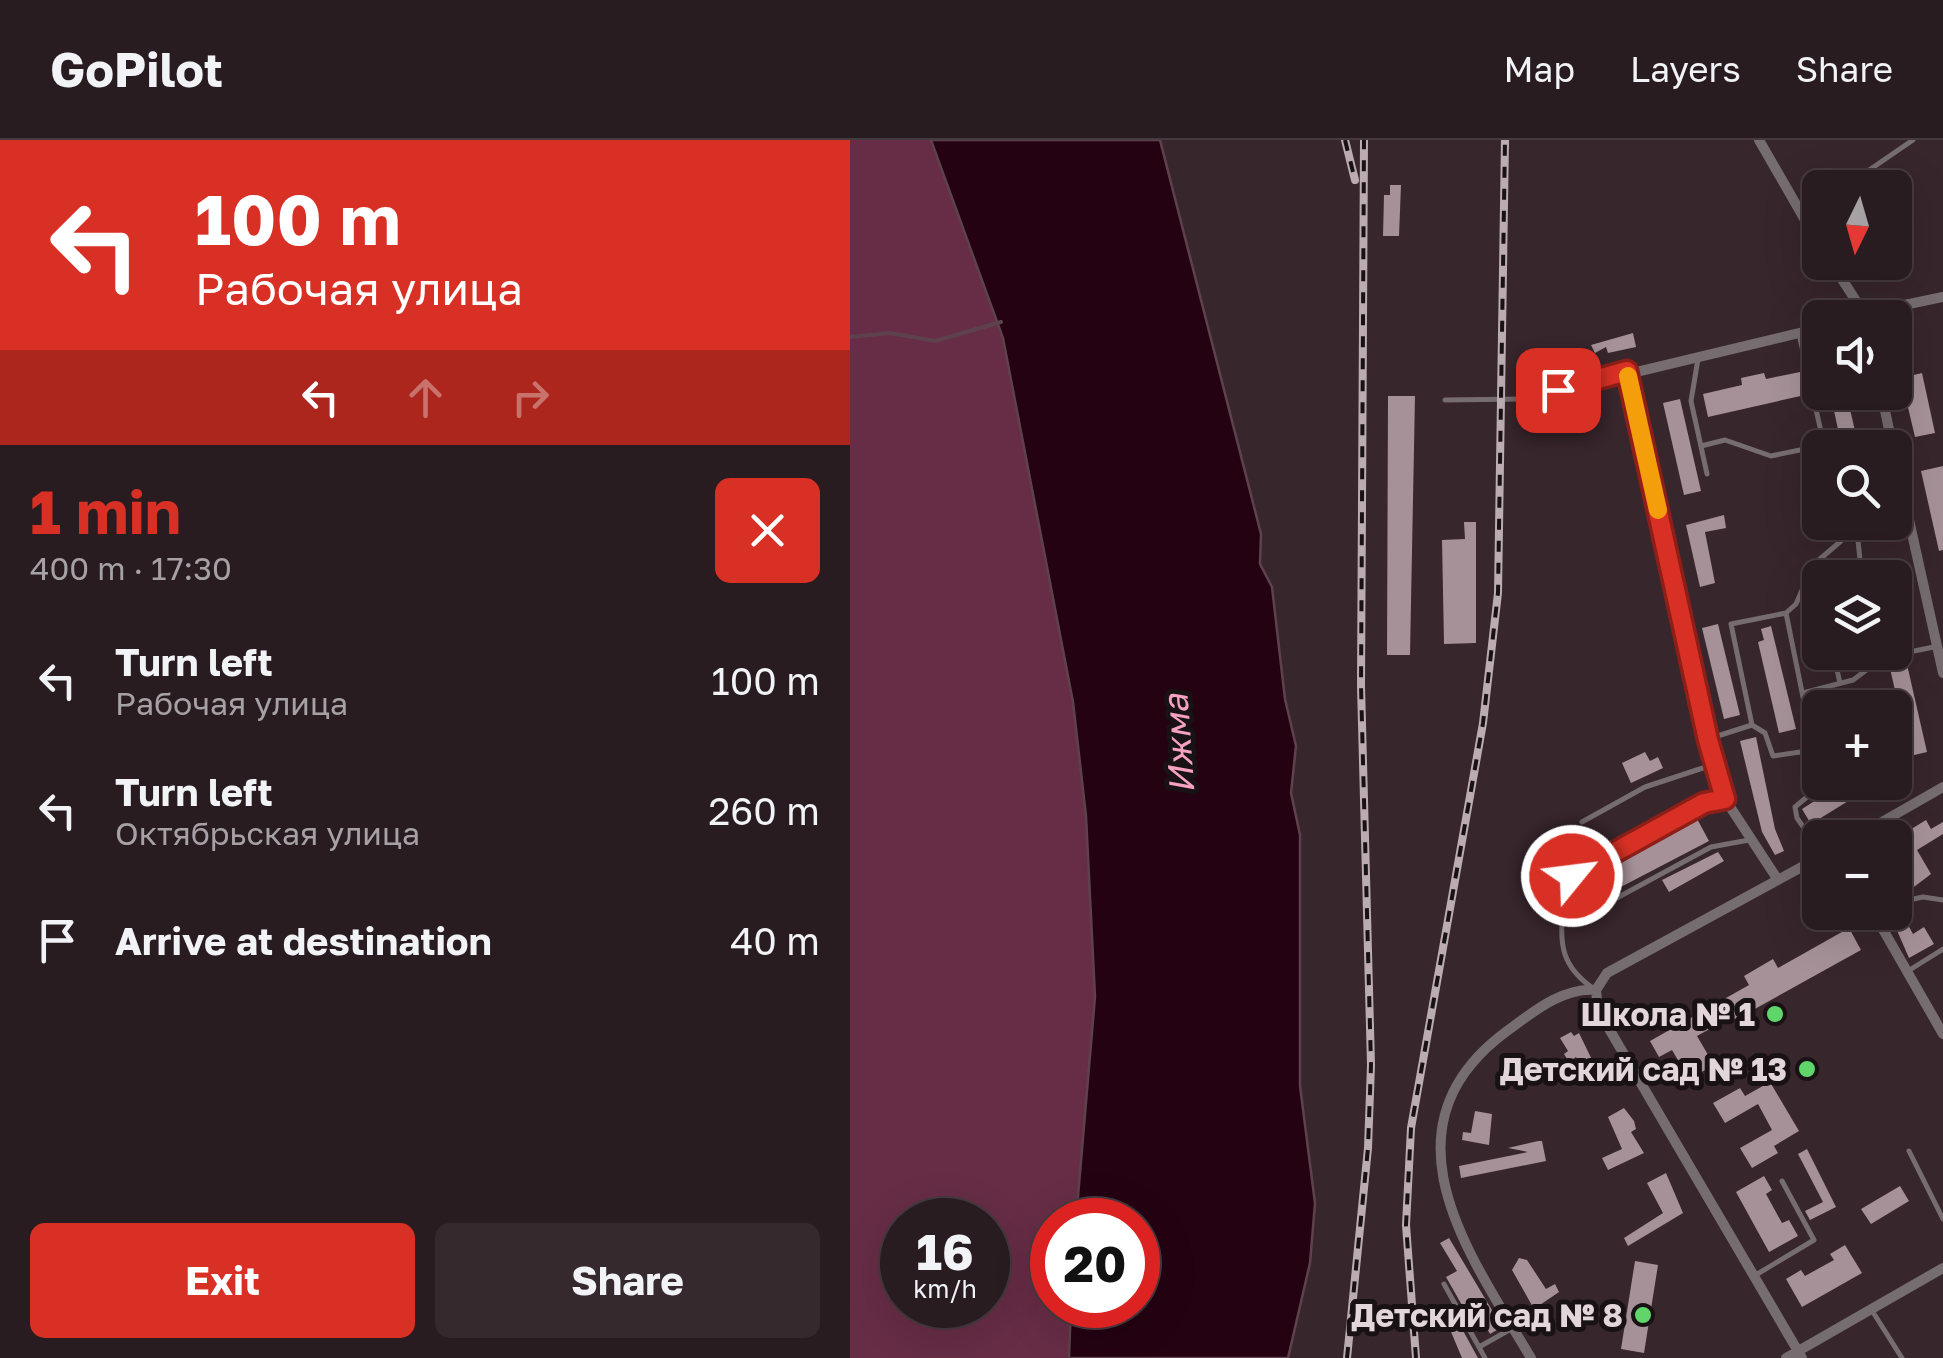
<!DOCTYPE html>
<html lang="en">
<head>
<meta charset="utf-8">
<style>
  :root { --surface:#291c21; --page:#35292e; --text:#f1f3f6; --muted:#a5a1a5; --line:#453a3f; --accent:#d93025 }
  body { margin:0; font-family:"Golos Text",sans-serif; background:var(--page); color:var(--text); height:100vh; display:flex; flex-direction:column; font-size:38px; white-space:nowrap }
  * { box-sizing:border-box; margin:0 }
  p { font-size:32px; color:var(--muted) }
  .icon { flex:none; width:55px; height:55px; fill:none; stroke:currentColor; stroke-width:2; stroke-linecap:round; stroke-linejoin:round }
  .map { position:relative; flex:1; overflow:hidden }
  .panel { display:flex; flex-direction:column; background:var(--surface); width:850px }
  .panel>* { flex:none }
  .hud { background:#d93025; color:#fff; overflow:hidden }
  .needle { width:65px; rotate:185deg }
  .tools { position:absolute; left:952px; top:30px; display:grid; gap:20px }
  .tools a { display:grid; place-items:center; width:110px; height:110px; border-radius:15px; background:var(--surface); box-shadow:0 10px 40px #0002,0 0 0 2px var(--line); font-size:50px }
  .speed { position:absolute; left:30px; top:1058px; display:flex; gap:20px; font-size:50px; font-weight:700; text-align:center }
  .speed>* { display:grid; place-content:center; width:130px; height:130px; border-radius:50%; background:var(--surface); box-shadow:0 10px 40px #0002,0 0 0 2px var(--line); line-height:1 }
  .speed small { font-size:25px; font-weight:400 }
  .speed .limit { border:15px solid #d22; background:#fff; color:#111 }
  .pin { position:absolute; display:grid; place-items:center; width:85px; height:85px; color:#fff; margin:-42px; border-radius:20px; box-shadow:0 5px 15px #0006 }
  .me { position:absolute; width:110px; margin:-55px; rotate:61deg; stroke-linejoin:round; filter:drop-shadow(0 0 8px #0008) }
  .turn { display:flex; align-items:center; gap:35px; height:210px; padding:0 30px; font-size:45px }
  .turn .icon { width:130px; height:130px; stroke-width:2.5 }
  .turn b { display:block; font-size:70px; line-height:85px }
  .lanes { display:flex; align-items:center; height:95px; padding:0 30px; background:#0003; justify-content:center; gap:50px; direction:ltr }
  .lanes .off { opacity:.35 }
  .round { display:grid; place-items:center; flex:none; width:105px; height:105px; border-radius:15px; background:var(--page) }
  .overview { display:flex; align-items:center; justify-content:space-between; height:170px; padding:0 30px }
  h1 { font-size:60px; font-weight:700; line-height:75px; color:var(--accent) }
  .button { display:flex; gap:20px; margin-top:auto; padding:20px 30px }
  .button a { flex:1; height:115px; border-radius:15px; background:var(--accent); color:#fff; font-size:40px; font-weight:700; line-height:115px; text-align:center }
  .button a+a { background:var(--page); color:var(--text) }
  ul { padding:0; list-style:none }
  li { display:flex; align-items:center; gap:30px; height:130px; padding:0 30px }
  li div { flex:1 }
  li b { display:block; font-size:38px }
  li em { font-style:normal }
  header { display:flex; align-items:center; gap:60px; box-sizing:border-box; height:140px; padding:0 50px; background:var(--surface); border-bottom:2px solid var(--line) }
  header strong { font-size:48px }
  nav { display:flex; gap:55px; margin-inline-start:auto; font-size:35px }
  main { display:flex; flex:1; min-height:0 }
  .map>svg:first-child { display:block }
  .green { fill:#672d46; fill-rule:evenodd }
  .water { fill:#240211; stroke:#5d424d; stroke-width:2.5 }
  .lines { fill:none; stroke-linecap:round; stroke-linejoin:round }
  .stream { stroke:#5d424d; stroke-width:4 }
  .building { fill:#a69198 }
  .service { stroke:#766d70; stroke-width:5 }
  .minor { stroke:#766d70; stroke-width:10 }
  .rail-casing { stroke:#baacb1; stroke-width:8 }
  .rail { stroke:#191215; stroke-width:4; stroke-dasharray:11; stroke-linecap:butt }
  .route-casing { stroke:#8d1f18; stroke-width:25 }
  .route { stroke:#d93025; stroke-width:18 }
  .slow { stroke:#f59e0b; stroke-width:18 }
  .poi-dot { fill:#60d56a; stroke:#191215; stroke-width:4 }
  .labels { text-anchor:middle; dominant-baseline:central; stroke-width:10; stroke-linejoin:round; paint-order:stroke }
  .poi-label { font-size:32px; font-weight:bold; fill:#e2d6da; stroke:#191215; text-anchor:end }
  .water-label { font-size:35px; font-style:italic; fill:#f7a1c2; stroke:#191215 }
</style>
</head>
<body>
<header>
<strong>GoPilot</strong>
<nav><a>Map</a><a>Layers</a><a>Share</a></nav>
</header>
<main>
<section class="panel">
<div class="hud">
<div class="turn"><svg class="icon" aria-label="left" viewBox="0 0 24 24"><path d="M17 20v-9H6M10 6l-5 5 5 5"/></svg><div><b>100 m</b>Рабочая улица</div></div>
<div class="lanes"><svg class="icon" aria-label="left" viewBox="0 0 24 24"><path d="M17 20v-9H6M10 6l-5 5 5 5"/></svg><svg class="icon off" aria-label="ahead" viewBox="0 0 24 24"><path d="M12 20V5M6 11l6-6 6 6"/></svg><svg class="icon off" aria-label="right" viewBox="0 0 24 24"><path d="M7 20v-9h11M14 6l5 5-5 5"/></svg></div>
</div>
<div class="overview"><div><h1>1 min</h1><p>400 m · 17:30</p></div><a class="round" style="background:#d93025;color:#fff"><svg class="icon" aria-label="close" viewBox="0 0 24 24"><path d="M6 6l12 12M18 6L6 18"/></svg></a></div>
<ul>
<li><svg class="icon" aria-label="left" viewBox="0 0 24 24"><path d="M17 20v-9H6M10 6l-5 5 5 5"/></svg><div><b>Turn left</b><p>Рабочая улица</p></div><em>100 m</em></li>
<li><svg class="icon" aria-label="left" viewBox="0 0 24 24"><path d="M17 20v-9H6M10 6l-5 5 5 5"/></svg><div><b>Turn left</b><p>Октябрьская улица</p></div><em>260 m</em></li>
<li><svg class="icon" aria-label="arrive" viewBox="0 0 24 24"><path d="M6 21V4h12l-3 4 3 4H6"/></svg><div><b>Arrive at destination</b></div><em>40 m</em></li>
</ul>
<div class="button"><a>Exit</a><a>Share</a></div>
</section>
<div class="map">
<svg width="1093" height="1218" viewBox="0 0 1093 1218">
  <rect width="100%" height="100%" fill="#37262c"/>
  <!-- green -->
  <path class="green" d="M0,0H81L153,198L223,562L236,676L245,857L226,1080H202V1165H221L219,1218H0ZM52,1080H138V1165H52Z"/>
  <!-- water -->
  <path class="water" d="M81,0H310L411,394L410,424L422,447L435,559L446,606L441,653L450,695V946L465,1063L460,1123L438,1218H219L221,1165H288V1080H226L245,857L236,676L223,562L153,198Z"/>
  <g class="lines">
    <!-- stream -->
    <path class="stream" d="M0,197L40,193L85,201L151,182"/>
  </g>
  <!-- building -->
  <path class="building" d="M540,45H551L549,96H533L534,55H540Z
    M783,193L786,207L758,213L756,207L745,213L741,205Z
    M950,232L955,255L858,277L853,254L892,245L891,238L914,233L916,239Z
    M1072,233L1085,293L1065,297L1051,238Z
    M980,252H996L1009,308H992Z
    M538,256H565L560,515H537Z
    M830,259L851,351L834,355L813,263Z
    M1093,326V410L1089,411L1071,331Z
    M874,375L876,388L855,392L865,443L850,447L836,385Z
    M614,382H626V503L594,504L592,400L615,399Z
    M868,484L890,575L874,579L852,488Z
    M921,486L946,589L929,593L908,502L914,500L911,489Z
    M1056,520L1077,612L1060,616L1039,524Z
    M906,597L925,689L934,711L925,715L912,692L890,601Z
    M795,612L800,621L808,617L813,628L781,643L772,623Z
    M994,642H1029L961,684L952,669Z
    M845,675L859,701L721,773L715,762L770,733L764,721Z
    M1076,680L1081,689L1093,682V694L1067,710L1081,734L1056,753L1045,742L1055,733L1045,718V699Z
    M868,712L874,721L819,752L812,740Z
    M1039,772H1051L1063,794L1074,787L1084,804L1059,818Z
    M999,788L1011,810L885,880L883,876L847,896L864,925L839,939L822,910L809,917L800,901L899,845L894,836L923,819L928,828Z
    M721,892L724,896L729,893L746,928L737,934L726,917L719,922L714,914L718,911L710,898Z
    M920,942L949,991L924,1006L928,1013L902,1028L890,1008L922,990L908,964L875,983L863,963L890,948L895,956Z
    M774,968L784,981L786,989L781,992L794,1013L758,1030L752,1018L772,1009L758,977Z
    M625,971L642,974L639,1005L612,1000L613,992L621,993Z
    M688,1001H692L696,1021L611,1038L609,1026L678,1012L658,1008Z
    M957,1009L986,1067L960,1080L955,1071L973,1062L948,1014Z
    M816,1033L833,1073L778,1106L774,1098L813,1073L797,1043Z
    M914,1036L922,1050L916,1054L932,1083L939,1080L948,1096L919,1112L886,1052Z
    M1050,1046L1059,1061L1021,1084L1011,1069Z
    M599,1098L652,1187L640,1194L634,1183L625,1188L596,1137L607,1131L590,1103Z
    M995,1105L1012,1133L952,1167L936,1139L951,1130L955,1136L984,1120L980,1114Z
    M669,1118L677,1120L696,1149L705,1144L709,1152L684,1169L662,1130Z
    M785,1121L808,1125L794,1213L771,1209Z
    M605,1176L628,1218H612L596,1180Z"/>
  <g class="lines">
    <!-- service -->
    <path class="service" d="M993,48L1063,0
      M953,75L970,63
      M949,194L974,305
      M848,219L841,261L857,334
      M595,260L674,259
      M851,306L875,300L921,316L974,305
      M1006,382L1012,438
      M963,425L970,456
      M936,473L970,641
      M983,512L990,543
      M953,553L1003,540L1034,517L1084,507
      M858,599L902,585
      M964,610L923,616L915,593L902,585L881,484L936,473L946,464L963,425L991,401L1003,382
      M732,682L795,647L862,625
      M970,711L947,678L945,667L975,642
      M722,736L854,663L872,660
      M1045,748L1054,761L1073,757L1093,760
      M713,770C709,805 712,827 744,849
      M739,773L861,707L899,700
      M1058,831L1093,809
      M1059,1011L1093,1079
      M904,1136L964,1100L932,1041
      M594,1144L635,1218
      M1021,1169L1052,1218
      M629,1207L661,1189"/>
    <!-- minor -->
    <path class="minor" d="M909,0L970,106
      M981,122L1017,178
      M1023,178L1040,168L1093,157
      M777,231L857,600L875,659L928,740
      M1031,252L1043,308
      M674,259L970,188
      M1045,317L1093,533
      M1004,698L1093,647
      M1023,772L1093,894
      M746,850L748,870L952,1218
      M746,850L757,833L970,717
      M681,1218C620,1115 525,988 657,891C683,872 713,847 746,850
      M936,1218L1093,1128"/>
    <defs>
      <path id="rail" d="M495,0L505,40
        M497,1218L518,1008L521,925L511,546L514,0
        M566,1218L556,1085L561,988L633,583L648,453L655,0"/>
    </defs>
    <!-- rail casing -->
    <use href="#rail" class="rail-casing"/>
    <!-- rail -->
    <use href="#rail" class="rail"/>
  </g>
  <g class="lines">
    <defs>
      <path id="route" d="M708,250L777,231L858,600L875,659L854,663L722,736"/>
    </defs>
    <!-- route casing -->
    <use href="#route" class="route-casing"/>
    <!-- route -->
    <use href="#route" class="route"/>
    <!-- slow -->
    <path class="slow" d="M778,236L808,370"/>
  </g>
  <!-- markers -->
  <g class="poi-dot">
    <circle cx="925" cy="874" r="10"/>
    <circle cx="957" cy="929" r="10"/>
    <circle cx="793" cy="1175" r="10"/>
  </g>
  <g class="labels">
    <!-- poi labels -->
    <g class="poi-label">
      <text x="905" y="874">Школа № 1</text>
      <text x="937" y="929">Детский сад № 13</text>
      <text x="773" y="1175">Детский сад № 8</text>
    </g>
    <!-- water labels -->
    <g class="water-label">
      <text transform="translate(328 604) rotate(-94)">Ижма</text>
    </g>
  </g>
</svg>
<div class="tools">
<a><svg class="needle" viewBox="-14 -14 28 28"><path d="M0-13l5 13h-10z" fill="#e53935"/><path d="M0 13l5-13h-10z" fill="#a5a1a5"/></svg></a>
<a><svg class="icon" aria-label="sound" viewBox="0 0 24 24"><path d="M4 9h4l5-4v14l-5-4H4zM17 9q2 3 0 6"/></svg></a>
<a><svg class="icon" aria-label="search" viewBox="0 0 24 24"><circle cx="10" cy="10" r="6"/><path d="M15 15l6 6"/></svg></a>
<a><svg class="icon" aria-label="layers" viewBox="0 0 24 24"><path d="M12 4l9 5-9 5-9-5zM3 14l9 5 9-5"/></svg></a>
<a>+</a>
<a>−</a>
</div>
<div class="speed"><div>16<small>km/h</small></div><div class="limit">20</div></div>
<div class="pin" style="left:708px;top:250px;background:#d93025"><svg class="icon" aria-label="arrive" viewBox="0 0 24 24"><path d="M6 21V4h12l-3 4 3 4H6"/></svg></div>
<svg class="me" style="left:722px;top:736px" viewBox="-20 -20 40 40"><circle r="17" fill="#d93025" stroke="#fff" stroke-width="3"/><path d="M0-11L8 9 0 5-8 9z" fill="#fff"/></svg>
</div>
</main>
</body>
</html>
